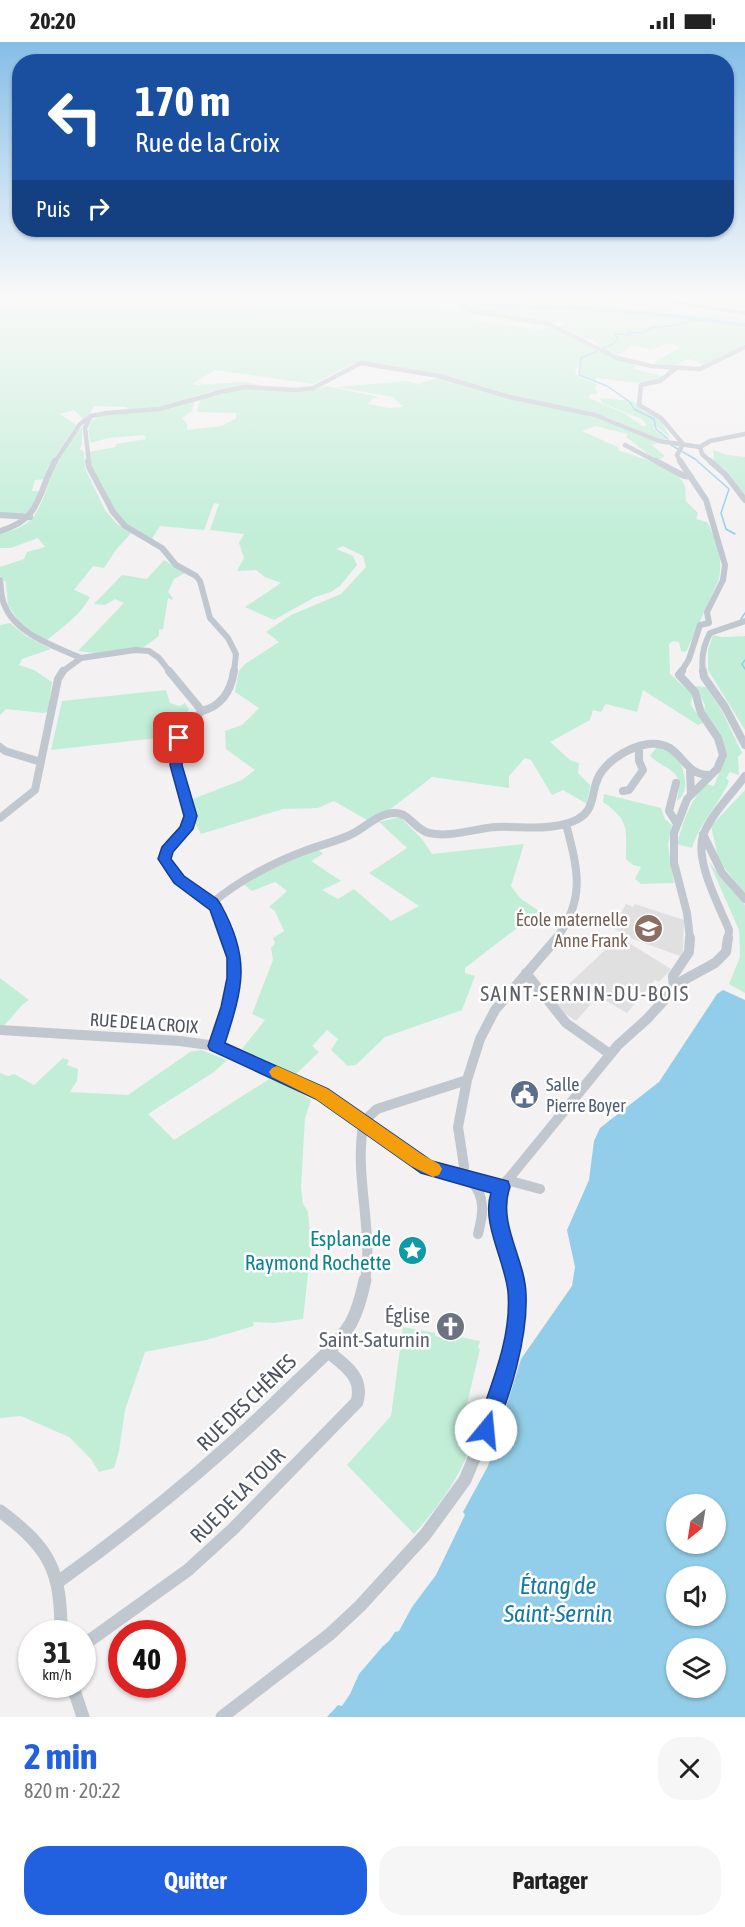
<!DOCTYPE html>
<html lang="fr">
<head>
<meta charset="utf-8">
<style>
  :root { --surface:#fff; --page:#f6f6f6; --text:#222; --muted:#767676; --accent:#2160de }
  body { margin:0; font-family:"Asap Condensed",sans-serif; background:var(--page); color:var(--text); height:100vh; display:flex; flex-direction:column; font-size:22px; white-space:nowrap }
  * { box-sizing:border-box; margin:0 }
  p { font-size:20px; color:var(--muted) }
  .icon { flex:none; width:33px; height:33px; fill:none; stroke:currentColor; stroke-width:2; stroke-linecap:round; stroke-linejoin:round }
  .map { position:relative; height:1675px; overflow:hidden }
  .sheet { display:flex; flex-direction:column; background:var(--surface); flex:1 }
  .sheet>* { flex:none }
  .banner { position:absolute; left:12px; top:12px; width:722px; height:183px; border-radius:24px; box-shadow:0 2px 4px #0004; background:#1a4fa0; color:#fff; overflow:hidden }
  .needle { width:39px; rotate:210deg }
  .buttons { position:absolute; left:666px; top:1452px; display:grid; gap:12px }
  .buttons a { display:grid; place-items:center; width:60px; height:60px; border-radius:50%; background:var(--surface); box-shadow:0 2px 4px #0004; font-size:30px }
  .speed { position:absolute; left:18px; top:1578px; display:flex; gap:12px; font-size:30px; font-weight:700; text-align:center }
  .speed>* { display:grid; place-content:center; width:78px; height:78px; border-radius:50%; background:var(--surface); box-shadow:0 2px 4px #0004; line-height:1 }
  .speed small { font-size:15px; font-weight:400 }
  .speed .limit { border:9px solid #d22; background:#fff; color:#111 }
  .pin { position:absolute; display:grid; place-items:center; width:51px; height:51px; color:#fff; margin:-26px; border-radius:12px; box-shadow:0 3px 9px #0006 }
  .me { position:absolute; width:66px; margin:-33px; rotate:17deg; stroke-linejoin:round; filter:drop-shadow(0 0 4px #0008) }
  .turn { display:flex; align-items:center; gap:21px; height:126px; padding:0 24px; font-size:27px }
  .turn .icon { width:78px; height:78px; stroke-width:2.5 }
  .turn b { display:block; font-size:42px; line-height:51px }
  .then { display:flex; align-items:center; height:57px; padding:0 24px; background:#0003; gap:12px; font-size:22px }
  .round { display:grid; place-items:center; flex:none; width:63px; height:63px; border-radius:24px; background:var(--page) }
  .head { display:flex; align-items:center; justify-content:space-between; height:102px; padding:0 24px }
  h1 { font-size:36px; font-weight:700; line-height:45px; color:var(--accent) }
  .action { display:flex; gap:12px; margin-top:auto; padding:12px 24px }
  .action a { flex:1; height:69px; border-radius:24px; background:var(--accent); color:#fff; font-size:24px; font-weight:700; line-height:69px; text-align:center }
  .action a+a { background:var(--page); color:var(--text) }
  .status { display:flex; justify-content:space-between; align-items:center; height:42px; padding:0 30px; background:var(--surface); direction:ltr }
  .status svg { height:16px; fill:currentColor }
  .map>svg:first-child { display:block }
  .education { fill:#e1e0e0 }
  .green { fill:#c2eed8 }
  .water { fill:#92cee9; fill-rule:evenodd }
  .lines { fill:none; stroke-linecap:round; stroke-linejoin:round }
  .stream { stroke:#92cee9; stroke-width:1.5 }
  .canal { stroke:#92cee9; stroke-width:4.5 }
  .river { fill:#92cee9; fill-rule:evenodd }
  .minor-far4 { stroke:#c0c7cf; stroke-width:4.5 }
  .minor-far3 { stroke:#c0c7cf; stroke-width:6 }
  .minor-far2 { stroke:#c0c7cf; stroke-width:8 }
  .minor-far1 { stroke:#c0c7cf; stroke-width:10 }
  .minor { stroke:#c0c7cf; stroke-width:13 }
  .major { fill:#b2bece; fill-rule:evenodd }
  .route { fill:#2160de; stroke:#153e90; stroke-width:1.5 }
  .slow { fill:#f59e0b }
  .labels { text-anchor:middle; dominant-baseline:central; stroke-width:5; stroke-linejoin:round; paint-order:stroke }
  .education-label { font-size:18px; fill:#785e54; stroke:#fff; text-anchor:end }
  .street-label { font-size:18px; fill:#4a525e; stroke:#fff }
  .service-label { font-size:18px; fill:#4e5e75; stroke:#fff; text-anchor:start }
  .quarter-label { font-size:21px; letter-spacing:1.5px; fill:#5e6166; stroke:#fff }
  .near-culture-label { font-size:21px; fill:#0d838f; stroke:#fff; text-anchor:end }
  .near-worship-label { font-size:21px; fill:#5b616d; stroke:#fff; text-anchor:end }
  .near-street-label { font-size:21px; fill:#4a525e; stroke:#fff }
  .near-water-label { font-size:24px; font-style:italic; fill:#1379a8; stroke:#fff }
</style>
</head>
<body>
<div class="status"><b>20:20</b><svg viewBox="0 0 49 12"><path d="M0 12V9h3v3zM5 12V6h3v6zM10 12V3h3v9zM15 12V0h3v12zM26 1h20v11H26zM47 4h2v5h-2z"/></svg></div>
<div class="map">
<svg width="745" height="1675" viewBox="0 0 745 1675">
  <rect width="100%" height="100%" fill="#f3f1f1"/>
  <!-- education -->
  <path class="education" d="M626,862L633,865L635,862L684,878L683,909L680,914L630,896L613,886Z
    M619,895L671,927L659,940L655,938L627,971L598,954L576,979L559,967L554,960L556,954Z"/>
  <!-- green -->
  <path class="green" d="M19,256H375L405,261L411,258L403,256H446L449,258L438,263L444,268L462,265L479,272L471,278L540,288L546,283L551,284L595,308L593,310L600,309L636,321L634,327L663,334C651,347 613,337 596,336V339L580,332L581,319L575,329L577,334L597,342L594,347L597,348V352H590L588,356L624,371L642,384L647,383L642,377L602,361L600,356L633,359L642,368L661,378L670,396L657,385L653,386L666,397L661,398L607,375L520,355L437,332L370,320L351,322L313,342L215,328L193,341L195,343L245,340L260,343L208,350L162,365L129,368L126,365L94,364L89,373L83,377L74,368L60,372L76,383L48,425L44,437L35,438L32,449H41L28,474L0,472V259L5,262Z
    M485,256H608L629,260L634,256L675,263L670,269L710,275L711,272L738,275L745,279V302L705,322L688,317L673,324L653,321L681,305L668,301L651,308L632,303L624,310L613,314L594,299L559,285L565,281L557,279L550,282L479,270H490L494,266Z
    M649,256H745V265L737,264L735,269Z
    M438,336L597,376L658,401L652,403L665,414L657,419L626,395L628,392L595,384L582,389L620,406L618,408C635,415 680,424 685,445C686,449 685,455 686,459L698,471L696,477L707,480C717,499 723,516 719,537L686,610L681,609L679,600L673,599L669,602L670,632L692,652L691,663L703,681L698,683L643,648L637,670L606,662L601,670L593,668L590,678L550,700L570,718L579,721L578,731L590,743L587,762L563,748L552,753L531,718L525,716L509,734V746L432,735L392,766L367,778L334,759L318,766L283,767L201,792L195,781L190,758L242,738L255,728L226,707L225,689L242,683L259,666L235,650L239,629L245,622L279,600L266,590L291,573L341,552L366,525L363,514L343,504L336,507L353,514L357,523L340,544L331,550L315,555L274,578L245,565L281,541L265,535L256,528L237,529L244,516L239,501L244,492L210,488L219,462L214,461L204,488L160,484L151,498C143,493 133,488 127,482C109,464 92,435 89,410L115,405L116,402L146,397L144,393L108,396L91,401C89,394 86,386 92,379C103,368 149,371 165,368C176,366 186,361 196,357L191,370L182,376L187,382V388L222,384L236,376V371L198,370L197,368L201,356L254,345L315,347L326,344L379,355L372,357L368,362L389,366L403,365L393,355L337,345L408,339L421,343L420,341Z
    M82,385V402L80,407L84,410L85,426L105,468L117,482L131,491L115,509L104,526L93,524L74,548L90,555C81,573 61,586 46,599L19,581L14,572L8,563L6,541L0,534V525L24,517L27,510L45,505L38,496L11,506H0V491C41,485 40,460 54,428C60,415 71,396 82,385Z
    M713,408L727,413L745,415V453L725,427L714,419Z
    M164,518L185,531L174,537L168,550L173,556L172,558L168,556L163,587L159,588V594L144,605L96,611L78,609L124,561L115,557L105,563L94,562L122,533L147,537Z
    M10,581L26,594L51,607L22,617L19,623L34,628L52,640L48,669L44,671L6,667L0,673V583Z
    M713,593L721,595L745,594V688L708,628V608Z
    M695,644L706,645L721,667L742,711L738,715L739,733L730,730L726,736L729,739C719,763 700,780 692,806L677,802C685,776 688,762 706,742L714,744L725,715V705L704,669L705,663Z
    M166,648L170,661L180,664L185,661L189,667L187,672L180,679L182,681L175,694L51,708L62,659Z
    M657,705L675,709C682,723 693,748 677,759C684,725 670,732 650,714Z
    M745,748V852L719,819L711,784Z
    M604,752L661,766L665,777L672,783L668,803L674,841L641,842L635,837L641,825L633,823L626,817C626,786 630,779 603,760Z
    M400,775L422,797L432,812L524,802L511,844L520,856L539,869L465,926V931L475,934L462,968L385,995L356,1023L348,1024L331,1008L338,997L327,988L312,1004L319,1010L296,1032L270,1022L242,1007L265,978L252,972L273,918L271,906L275,901L273,896L284,889L275,869L269,865L287,849L275,840L252,849L241,840L318,807L323,812L311,819L341,839L322,848L338,857L354,847L391,879L419,864L369,831L407,806L379,780Z
    M709,820L745,863V951L729,942L740,915L739,888Z
    M0,936L29,958L22,963L4,984H0Z
    M201,1008L227,1018L214,1030L148,1072L174,1098L269,1037L293,1046L311,1058L305,1076L301,1145L303,1162L308,1170L311,1204L303,1277L274,1281L253,1280L254,1284L206,1298L145,1310L125,1368L119,1409L114,1426L99,1430L91,1417L69,1395L21,1374L0,1376V1031L8,1034L14,1032L34,1043L63,1016L69,1018L67,1023L78,1027L77,1039L70,1050L128,1053L190,1010Z
    M403,1285L435,1291V1294L445,1296V1292L480,1299L478,1306L480,1307L458,1400L470,1406C457,1440 438,1465 414,1492L347,1423L391,1374Z"/>
  <!-- water -->
  <path class="water" d="M723,948L745,958V1675H327L338,1663L342,1664L350,1652L359,1632L383,1604L389,1599L395,1590L399,1589L412,1565L436,1533L465,1473L463,1470L488,1424L521,1317L572,1244L575,1225L567,1188L589,1138L594,1099L600,1086L659,1040L717,952ZM676,1462H716V1502H676ZM676,1534H716V1574H676ZM676,1606H716V1646H676Z"/>
  <g class="lines">
    <!-- stream -->
    <path class="stream" d="M595,266L604,256
      M668,397L656,387L654,377L634,367L630,360L607,344L579,333L581,316L613,302L618,296L615,293L617,292L631,293L627,290L642,291L653,285L672,284L706,276
      M671,403L695,417L729,447L721,471L726,487L735,492
      M741,577L745,571
      M745,618L742,622L745,627"/>
    <!-- canal -->
    <path class="canal" d="M466,256L478,263L518,264"/>
    <!-- river -->
    <path class="river" d="M439,256L456,258L483,268L512,263L505,256H512L526,264L560,263L629,267L745,281V285L652,273L560,267L532,268L519,266L482,272Z"/>
    <!-- minor-far4 -->
    <path class="minor-far4" d="M448,256L471,269L549,282L617,316L651,324L700,327L745,305
      M676,326L660,339L641,343L639,363L661,376L683,402L677,413L681,421
      M625,403L659,421
      M54,421L80,382L91,374L107,371L160,367L220,350L245,345L296,348L313,346L361,321L439,334L510,355L595,373L659,399L700,405
      M89,421L85,386L90,376
      M712,421L702,412L700,405L710,399L745,392"/>
    <!-- minor-far3 -->
    <path class="minor-far3" d="M88,419L89,425L113,470L125,484L162,506L176,523L196,534L200,539L210,576L228,596L236,612L234,630
      M656,419L684,434L691,435
      M680,419L706,458L725,523L723,538L707,570L709,581L700,583L689,617L681,630
      M710,419L725,432L745,458
      M0,473L30,475
      M0,489C42,477 37,452 55,419
      M0,538C1,545 1,555 4,562C15,592 54,604 81,616
      M62,630L81,616L135,608L149,609L159,616L170,630
      M703,630C701,616 703,604 710,591L745,579"/>
    <!-- minor-far2 -->
    <path class="minor-far2" d="M169,629L202,669C176,695 172,715 184,750C187,759 192,768 189,777C186,793 169,801 165,817L179,838L216,866L228,897
      M682,629L679,633L695,650L701,671L718,696L723,713L717,727L687,757L674,791V821L687,871L690,897
      M703,629L704,635L725,665L745,703
      M202,669C222,664 231,649 234,629
      M0,705L5,709L41,720
      M690,729L691,751
      M676,741L669,769L677,782
      M623,749L629,748L643,728L639,719V704
      M0,776L35,748L58,637L63,629
      M703,792L722,831L745,857
      M212,861C241,837 272,821 307,808C321,803 337,799 350,793C365,786 378,771 395,771C410,771 415,788 429,791C451,796 475,786 497,785C518,784 540,788 561,783C571,781 582,777 588,768C593,760 593,750 596,741C602,721 628,705 648,702C683,698 680,733 709,733
      M556,897C586,857 578,828 566,782
      M728,897L729,888C719,863 693,816 704,791C713,770 732,752 745,734"/>
    <!-- minor-far1 -->
    <path class="minor-far1" d="M526,931L566,981L610,1012
      M674,946L673,934L689,910L690,896
      M0,988L180,999L216,1004L322,1052L427,1125L483,1142L502,1145
      M216,1004C229,966 242,935 227,896
      M463,1135L464,1124L458,1085L467,1038
      M507,1138L540,1147
      M472,1140C486,1155 483,1173 478,1192
      M365,1239C374,1186 353,1132 364,1079L377,1067L467,1038L480,997L495,968L557,896
      M514,1239C507,1210 490,1174 502,1145L618,1003L647,977L682,939L715,921L726,910L728,896"/>
    <!-- minor -->
    <path class="minor" d="M0,1469C51,1507 61,1529 61,1592
      M58,1540C140,1481 217,1418 289,1347C310,1326 335,1307 351,1281C358,1268 362,1252 365,1238
      M82,1604L188,1528L233,1487L357,1360C364,1335 345,1323 327,1309
      M72,1642L83,1675
      M222,1675L330,1592L360,1564L425,1493L465,1438L486,1388L515,1292L517,1250L514,1238"/>
    <!-- major -->
    <path class="major" d="M639,256H654L745,269V273Z"/>
  </g>
  <!-- sky -->
  <linearGradient id="sky" x2="0" y2="1"><stop stop-color="#85bee8"/><stop offset="0.52" stop-color="#faf9f9"/><stop offset="1" stop-color="#faf9f9" stop-opacity="0"/></linearGradient>
  <rect width="745" height="491" fill="url(#sky)"/>
  <!-- route -->
  <path class="route" d="M179,693L185,696L182,723L197,774L193,787L173,810L171,817L184,834L217,857L221,863C251,917 243,945 225,1001L328,1047L432,1119L508,1139L510,1145C497,1181 525,1216 526,1252C528,1295 510,1355 493,1395L486,1398L479,1395L476,1388C490,1344 512,1297 508,1250C505,1219 481,1180 491,1151L421,1131L316,1057L210,1008L208,1004L221,965L227,936V916L210,868L174,841L158,817L162,805L180,785L184,774L170,723L173,696Z"/>
  <!-- slow -->
  <path class="slow" d="M277,1024L328,1047L423,1113L439,1122L442,1127L439,1133L433,1135L411,1124L316,1057L272,1035L269,1030L272,1026Z"/>
  <!-- icons -->
  <defs>
    <symbol id="school-disc" viewBox="-11 -11 22 22"><circle r="9.5" fill="#8d6e63" stroke="#fff"/><path d="M0-5L7-2L0 1L-7-2ZM-4 1L0 2.5L4 1V4Q0 6-4 4Z" fill="#fff"/></symbol>
    <symbol id="civic-disc" viewBox="-11 -11 22 22"><circle r="9.5" fill="#5c6f8a" stroke="#fff"/><path d="M-.6-6.5H3V-4.5H.6V-3L4-1V1h2V6H-6V1h2V-1L-.6-3ZM-1.2 2.5V6h2.4V2.5Z" fill="#fff"/></symbol>
    <symbol id="sight-disc" viewBox="-11 -11 22 22"><circle r="9.5" fill="#0f9aa8" stroke="#fff"/><path d="M0-6L1.8-2.2L6-1.7L2.9 1.2L3.7 5.4L0 3.3L-3.7 5.4L-2.9 1.2L-6-1.7L-1.8-2.2Z" fill="#fff"/></symbol>
    <symbol id="church-disc" viewBox="-11 -11 22 22"><circle r="9.5" fill="#6b7280" stroke="#fff"/><path d="M-1.2-6h2.4v3.5h3.3v2.4h-3.3V6h-2.4V-.1h-3.3v-2.4h3.3Z" fill="#fff"/></symbol>
  </defs>
  <g fill-rule="evenodd">
    <use href="#school-disc" x="632" y="870" width="33" height="33"/>
    <use href="#civic-disc" x="508" y="1036" width="33" height="33"/>
    <use href="#sight-disc" x="396" y="1192" width="33" height="33"/>
    <use href="#church-disc" x="434" y="1268" width="33" height="33"/>
  </g>
  <g class="labels">
    <!-- education labels -->
    <g class="education-label">
      <text x="628" y="877">École maternelle<tspan x="628" dy="21">Anne Frank</tspan></text>
    </g>
    <!-- street labels -->
    <g class="street-label">
      <text transform="translate(144 981) rotate(4)">RUE DE LA CROIX</text>
    </g>
    <!-- service labels -->
    <g class="service-label">
      <text x="546" y="1042">Salle<tspan x="546" dy="21">Pierre Boyer</tspan></text>
    </g>
    <!-- quarter labels -->
    <g class="quarter-label">
      <text x="585" y="951">SAINT-SERNIN-DU-BOIS</text>
    </g>
    <!-- near-culture labels -->
    <g class="near-culture-label">
      <text x="391" y="1196">Esplanade<tspan x="391" dy="24">Raymond Rochette</tspan></text>
    </g>
    <!-- near-worship labels -->
    <g class="near-worship-label">
      <text x="430" y="1273">Église<tspan x="430" dy="24">Saint-Saturnin</tspan></text>
    </g>
    <!-- near-street labels -->
    <g class="near-street-label">
      <text transform="translate(246 1360) rotate(-44)">RUE DES CHÊNES</text>
      <text transform="translate(237 1453) rotate(-45)">RUE DE LA TOUR</text>
    </g>
    <!-- near-water labels -->
    <g class="near-water-label">
      <text x="558" y="1543">Étang de<tspan x="558" dy="28">Saint-Sernin</tspan></text>
    </g>
  </g>
</svg>
<div class="buttons">
<a><svg class="needle" viewBox="-14 -14 28 28"><path d="M0-13l5 13h-10z" fill="#e53935"/><path d="M0 13l5-13h-10z" fill="#767676"/></svg></a>
<a><svg class="icon" aria-label="sound" viewBox="0 0 24 24"><path d="M4 9h4l5-4v14l-5-4H4zM17 9q2 3 0 6"/></svg></a>
<a><svg class="icon" aria-label="layers" viewBox="0 0 24 24"><path d="M12 4l9 5-9 5-9-5zM3 14l9 5 9-5"/></svg></a>
</div>
<div class="speed"><div>31<small>km/h</small></div><div class="limit">40</div></div>
<div class="pin" style="left:179px;top:696px;background:#d93025"><svg class="icon" aria-label="arrive" viewBox="0 0 24 24"><path d="M6 21V4h12l-3 4 3 4H6"/></svg></div>
<svg class="me" style="left:486px;top:1388px" viewBox="-20 -20 40 40"><circle r="19" fill="#fff"/><path d="M0-13L10 11 0 6-10 11z" fill="#2160de"/></svg>
<div class="banner">
<div class="turn"><svg class="icon" aria-label="left" viewBox="0 0 24 24"><path d="M17 20v-9H6M10 6l-5 5 5 5"/></svg><div><b>170 m</b>Rue de la Croix</div></div>
<div class="then">Puis<svg class="icon" aria-label="right" viewBox="0 0 24 24"><path d="M7 20v-9h11M14 6l5 5-5 5"/></svg></div>
</div>
</div>
<section class="sheet">
<div class="head"><div><h1>2 min</h1><p>820 m · 20:22</p></div><a class="round"><svg class="icon" aria-label="close" viewBox="0 0 24 24"><path d="M6 6l12 12M18 6L6 18"/></svg></a></div>
<div class="action"><a>Quitter</a><a>Partager</a></div>
</section>
</body>
</html>
